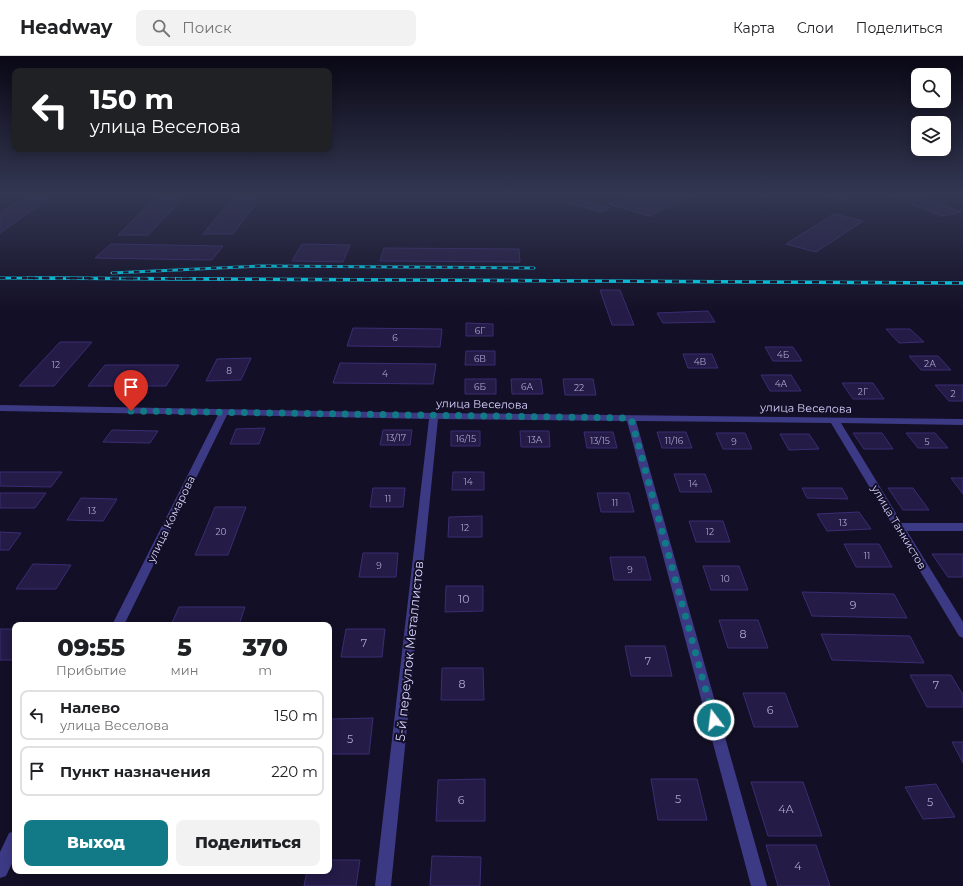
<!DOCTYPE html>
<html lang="ru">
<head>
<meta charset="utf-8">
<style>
  :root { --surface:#fff; --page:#f2f2f2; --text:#202124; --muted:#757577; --line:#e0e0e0; --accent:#127987 }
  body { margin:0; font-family:Montserrat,sans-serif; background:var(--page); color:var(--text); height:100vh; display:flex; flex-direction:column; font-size:15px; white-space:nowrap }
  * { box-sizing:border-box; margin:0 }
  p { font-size:13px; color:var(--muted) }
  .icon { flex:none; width:22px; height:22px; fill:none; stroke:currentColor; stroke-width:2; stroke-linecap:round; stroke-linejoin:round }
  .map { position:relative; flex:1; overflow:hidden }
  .drawer { position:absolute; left:12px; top:566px; width:320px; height:252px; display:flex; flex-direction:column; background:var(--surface); border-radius:8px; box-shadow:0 2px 10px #0003 }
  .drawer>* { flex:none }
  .hud { position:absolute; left:12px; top:12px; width:320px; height:84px; border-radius:8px; box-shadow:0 2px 10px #0003; background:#202124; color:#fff; overflow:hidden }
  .tools { position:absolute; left:911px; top:12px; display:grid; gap:8px }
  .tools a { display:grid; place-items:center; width:40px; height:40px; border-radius:8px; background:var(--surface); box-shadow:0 2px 10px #0003; font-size:20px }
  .pin { position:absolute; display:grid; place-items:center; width:34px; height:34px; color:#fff; margin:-41px -17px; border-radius:50% 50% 50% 0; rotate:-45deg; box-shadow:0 0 4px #0007 }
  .pin .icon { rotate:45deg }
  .me { position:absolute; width:44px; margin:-22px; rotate:345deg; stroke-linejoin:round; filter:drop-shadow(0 0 3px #0008) }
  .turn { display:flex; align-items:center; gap:14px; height:84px; padding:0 12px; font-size:18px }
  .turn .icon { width:52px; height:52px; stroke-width:2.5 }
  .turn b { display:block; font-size:28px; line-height:34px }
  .eta { display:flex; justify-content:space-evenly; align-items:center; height:68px; text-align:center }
  .eta b { font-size:24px; font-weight:800; line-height:28px }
  .primary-button { display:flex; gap:8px; margin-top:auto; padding:8px 12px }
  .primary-button a { flex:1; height:46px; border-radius:8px; background:var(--accent); color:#fff; font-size:16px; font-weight:800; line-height:46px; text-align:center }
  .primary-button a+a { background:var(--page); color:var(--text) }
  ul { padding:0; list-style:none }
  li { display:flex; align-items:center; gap:12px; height:50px; margin:0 8px 6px; padding:0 4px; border:2px solid var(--line); border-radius:8px }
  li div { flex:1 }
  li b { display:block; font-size:15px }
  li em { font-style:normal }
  header { display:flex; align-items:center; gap:24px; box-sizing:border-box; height:56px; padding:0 20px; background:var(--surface); border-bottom:1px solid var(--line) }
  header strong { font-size:19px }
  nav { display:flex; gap:22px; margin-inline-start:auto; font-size:14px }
  .search { width:280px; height:36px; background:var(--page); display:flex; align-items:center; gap:10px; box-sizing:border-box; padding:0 14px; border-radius:8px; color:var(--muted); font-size:15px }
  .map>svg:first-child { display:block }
  .building { fill:#241b47; stroke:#3b2d73 }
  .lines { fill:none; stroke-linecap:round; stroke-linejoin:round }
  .minor { fill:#3d3a85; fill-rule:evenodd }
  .rail-far1-casing { stroke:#00e5ff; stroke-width:3 }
  .rail-casing { stroke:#00e5ff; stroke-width:3.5 }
  .rail-far1 { stroke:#130f26; stroke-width:2; stroke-dasharray:5.5; stroke-linecap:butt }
  .rail { stroke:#130f26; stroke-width:2.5; stroke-dasharray:7; stroke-linecap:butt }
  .route { stroke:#127987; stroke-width:7; stroke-dasharray:0 12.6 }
  .labels { text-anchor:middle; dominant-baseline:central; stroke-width:4; stroke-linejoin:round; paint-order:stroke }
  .number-label { font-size:9px; fill:#aca6d1 }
  .street-label { font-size:11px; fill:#d9d4ff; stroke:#130f26 }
  .near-number-label { font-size:11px; fill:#aca6d1 }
  .near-street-label { font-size:13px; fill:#d9d4ff; stroke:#130f26 }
</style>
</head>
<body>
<header>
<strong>Headway</strong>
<div class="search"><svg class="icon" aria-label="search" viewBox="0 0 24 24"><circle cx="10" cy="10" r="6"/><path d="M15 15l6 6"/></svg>Поиск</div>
<nav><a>Карта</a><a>Слои</a><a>Поделиться</a></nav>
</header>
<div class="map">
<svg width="963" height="830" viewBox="0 0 963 830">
  <rect width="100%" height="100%" fill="#130f26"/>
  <!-- building -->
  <path class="building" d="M630,139H694L649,160L609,148Z
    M827,139H840L848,143L839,144Z
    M901,139H917L961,156L942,160L893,141Z
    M23,142H49L0,177V157Z
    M155,142H183L148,179H118Z
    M233,142H260L233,178H203Z
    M575,143L610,152L601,156L566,146Z
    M834,158L863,165L816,196L786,188Z
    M111,188L223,190L212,204L95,202Z
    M302,188L350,189L343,206L292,205Z
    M384,192L519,193L520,206L380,205Z
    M600,234H620L634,269H612Z
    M708,255L715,266L663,267L657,257Z
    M466,267L493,268V280H466Z
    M353,272L442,273L440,291L347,290Z
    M886,273H910L924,286L899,287Z
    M60,286H92L54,330H19Z
    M765,291H793L802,305H773Z
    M466,295H495V309H465Z
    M683,298H712L718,312H688Z
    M909,300H938L951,314H921Z
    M251,302L241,324L206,325L217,303Z
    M340,307L436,308L433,328L333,327Z
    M105,309H179L166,330H88Z
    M761,319H791L801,335H770Z
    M465,323H496V338H465Z
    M511,323H541L543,338H512Z
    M563,323H593L596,339H565Z
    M842,327H873L884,343H853Z
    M935,329H963V345H949Z
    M265,372L259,388H230L236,373Z
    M112,374L158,375L150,387L103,386Z
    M383,374H412L410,389H380Z
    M451,375H480V390H451Z
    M520,375H549L550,391H521Z
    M584,376H613L617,392H587Z
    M657,376H686L692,392H662Z
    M716,377H745L752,393H723Z
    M853,377H882L893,393H864Z
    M906,377H935L948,392H918Z
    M780,378H809L819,393L789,394Z
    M0,416H62L51,431L0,430Z
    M453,416H484V434H452Z
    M674,418H705L712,436H680Z
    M951,422H963V438Z
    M373,432H405L403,451H370Z
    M802,432H842L848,443L807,442Z
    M888,432H913L929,454H903Z
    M0,437H46L35,452H0Z
    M597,437H629L634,456H601Z
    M81,442L117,443L103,465L67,464Z
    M215,451H246L228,499H195Z
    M859,456L871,473L827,475L817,458Z
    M482,460V481H448L449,461Z
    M689,465H723L730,486H696Z
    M0,476L21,477L9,494H0Z
    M844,488H879L892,511H856Z
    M363,497H398L396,521H359Z
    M932,498H963V521H948Z
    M610,501H645L651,524H614Z
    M33,508L71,509L56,533H16Z
    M703,510H739L748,534H711Z
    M446,530H483V555L445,556Z
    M802,536L894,538L907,562L812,560Z
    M179,551H245L239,569H171Z
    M719,564H758L768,592H728Z
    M0,573H15V604H0Z
    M346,573H385L382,601H341Z
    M821,578L910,580L924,607L832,604Z
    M625,590H665L672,620H631Z
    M442,612H483L484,644H441Z
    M910,619H951L963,639V651H927Z
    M743,637H785L798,671H754Z
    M373,662L369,698H329L330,663Z
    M952,686H963V707Z
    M485,723V765H436L438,724Z
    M651,723H697L707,764H658Z
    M751,726H803L822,780H768Z
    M936,728L955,761L923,763L905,731Z
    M766,789H816L830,830H778Z
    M432,800L481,801L480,830H430Z
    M329,804H360L356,830H304L307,815H329Z"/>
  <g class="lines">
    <!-- minor -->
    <path class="minor" d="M0,349L434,357L963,363V369L841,367L902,467H963V475H907L963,566V582L959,580L831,367L636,365L767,830H751L627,365L438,363L391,830H375L429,363L227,359L124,569H112L218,359L0,355Z
      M15,775V801L6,820L0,822V796L9,777Z"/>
    <defs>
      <path id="rail-far1" d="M112,217L261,210L534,212
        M0,222L221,223"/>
      <path id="rail" d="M28,222L963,227"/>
    </defs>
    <!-- rail-far1 casing -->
    <use href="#rail-far1" class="rail-far1-casing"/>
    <!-- rail casing -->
    <use href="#rail" class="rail-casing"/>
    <!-- rail-far1 -->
    <use href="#rail-far1" class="rail-far1"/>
    <!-- rail -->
    <use href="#rail" class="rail"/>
  </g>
  <!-- sky -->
  <linearGradient id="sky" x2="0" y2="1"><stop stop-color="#0a0815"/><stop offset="0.54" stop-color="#333752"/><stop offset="1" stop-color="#333752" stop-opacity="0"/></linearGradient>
  <rect width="963" height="256" fill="url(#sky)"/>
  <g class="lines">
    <!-- route -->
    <path class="route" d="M131,355L631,362L714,664"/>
  </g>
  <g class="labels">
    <!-- number labels -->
    <g class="number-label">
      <text x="480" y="274">6Г</text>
      <text x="395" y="281">6</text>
      <text x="783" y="298">4Б</text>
      <text x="480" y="302">6В</text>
      <text x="700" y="305">4В</text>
      <text x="930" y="307">2А</text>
      <text x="56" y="308">12</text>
      <text x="229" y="314">8</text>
      <text x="385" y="317">4</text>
      <text x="781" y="327">4А</text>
      <text x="480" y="330">6Б</text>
      <text x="527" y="330">6А</text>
      <text x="579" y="331">22</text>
      <text x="863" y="335">2Г</text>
      <text x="953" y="337">2</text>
      <text x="396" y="381">13/17</text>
      <text x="466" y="382">16/15</text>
      <text x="535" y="383">13А</text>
      <text x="600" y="384">13/15</text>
      <text x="674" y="384">11/16</text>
      <text x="734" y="385">9</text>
      <text x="927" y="385">5</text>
      <text x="468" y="425">14</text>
      <text x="693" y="427">14</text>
      <text x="388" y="442">11</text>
      <text x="615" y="446">11</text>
      <text x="92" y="454">13</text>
      <text x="843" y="466">13</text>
      <text x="465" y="471">12</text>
      <text x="221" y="475">20</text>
      <text x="710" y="475">12</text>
      <text x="867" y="499">11</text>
      <text x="379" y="509">9</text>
      <text x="630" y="513">9</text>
      <text x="725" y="522">10</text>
    </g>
    <!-- street labels -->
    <g class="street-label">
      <text transform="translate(482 348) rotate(1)">улица Веселова</text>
      <text transform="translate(806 352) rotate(1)">улица Веселова</text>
      <text transform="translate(171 463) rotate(-64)">улица Комарова</text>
      <text transform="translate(899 471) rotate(59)">улица Танкистов</text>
    </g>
    <!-- near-number labels -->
    <g class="near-number-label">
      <text x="464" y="543">10</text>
      <text x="853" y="549">9</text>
      <text x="743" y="578">8</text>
      <text x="364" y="587">7</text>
      <text x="648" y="605">7</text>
      <text x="462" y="628">8</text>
      <text x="936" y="629">7</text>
      <text x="770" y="654">6</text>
      <text x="350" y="683">5</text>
      <text x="678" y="743">5</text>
      <text x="461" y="744">6</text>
      <text x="930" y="746">5</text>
      <text x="786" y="753">4А</text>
      <text x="798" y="810">4</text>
    </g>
    <!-- near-street labels -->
    <g class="near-street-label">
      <text transform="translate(409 595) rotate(-84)">5-й переулок Металлистов</text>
    </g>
  </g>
</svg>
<div class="tools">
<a><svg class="icon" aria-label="search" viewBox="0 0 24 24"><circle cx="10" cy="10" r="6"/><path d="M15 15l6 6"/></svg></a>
<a><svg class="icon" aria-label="layers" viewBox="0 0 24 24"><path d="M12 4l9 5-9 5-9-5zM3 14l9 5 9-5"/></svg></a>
</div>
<div class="pin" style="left:131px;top:355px;background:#d93025"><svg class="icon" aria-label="arrive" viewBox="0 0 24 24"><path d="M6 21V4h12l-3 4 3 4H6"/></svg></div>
<svg class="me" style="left:714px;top:664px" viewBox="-20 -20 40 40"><circle r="17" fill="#127987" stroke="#fff" stroke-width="3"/><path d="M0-11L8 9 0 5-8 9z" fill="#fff"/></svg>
<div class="hud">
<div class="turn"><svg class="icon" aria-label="left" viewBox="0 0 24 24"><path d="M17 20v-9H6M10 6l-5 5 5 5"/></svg><div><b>150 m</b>улица Веселова</div></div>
</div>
<section class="drawer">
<div class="eta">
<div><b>09:55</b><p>Прибытие</p></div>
<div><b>5</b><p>мин</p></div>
<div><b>370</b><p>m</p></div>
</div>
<ul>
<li><svg class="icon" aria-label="left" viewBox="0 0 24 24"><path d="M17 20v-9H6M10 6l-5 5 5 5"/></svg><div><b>Налево</b><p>улица Веселова</p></div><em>150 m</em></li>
<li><svg class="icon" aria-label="arrive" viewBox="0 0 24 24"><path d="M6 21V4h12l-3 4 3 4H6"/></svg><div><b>Пункт назначения</b></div><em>220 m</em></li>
</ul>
<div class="primary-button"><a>Выход</a><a>Поделиться</a></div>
</section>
</div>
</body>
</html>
